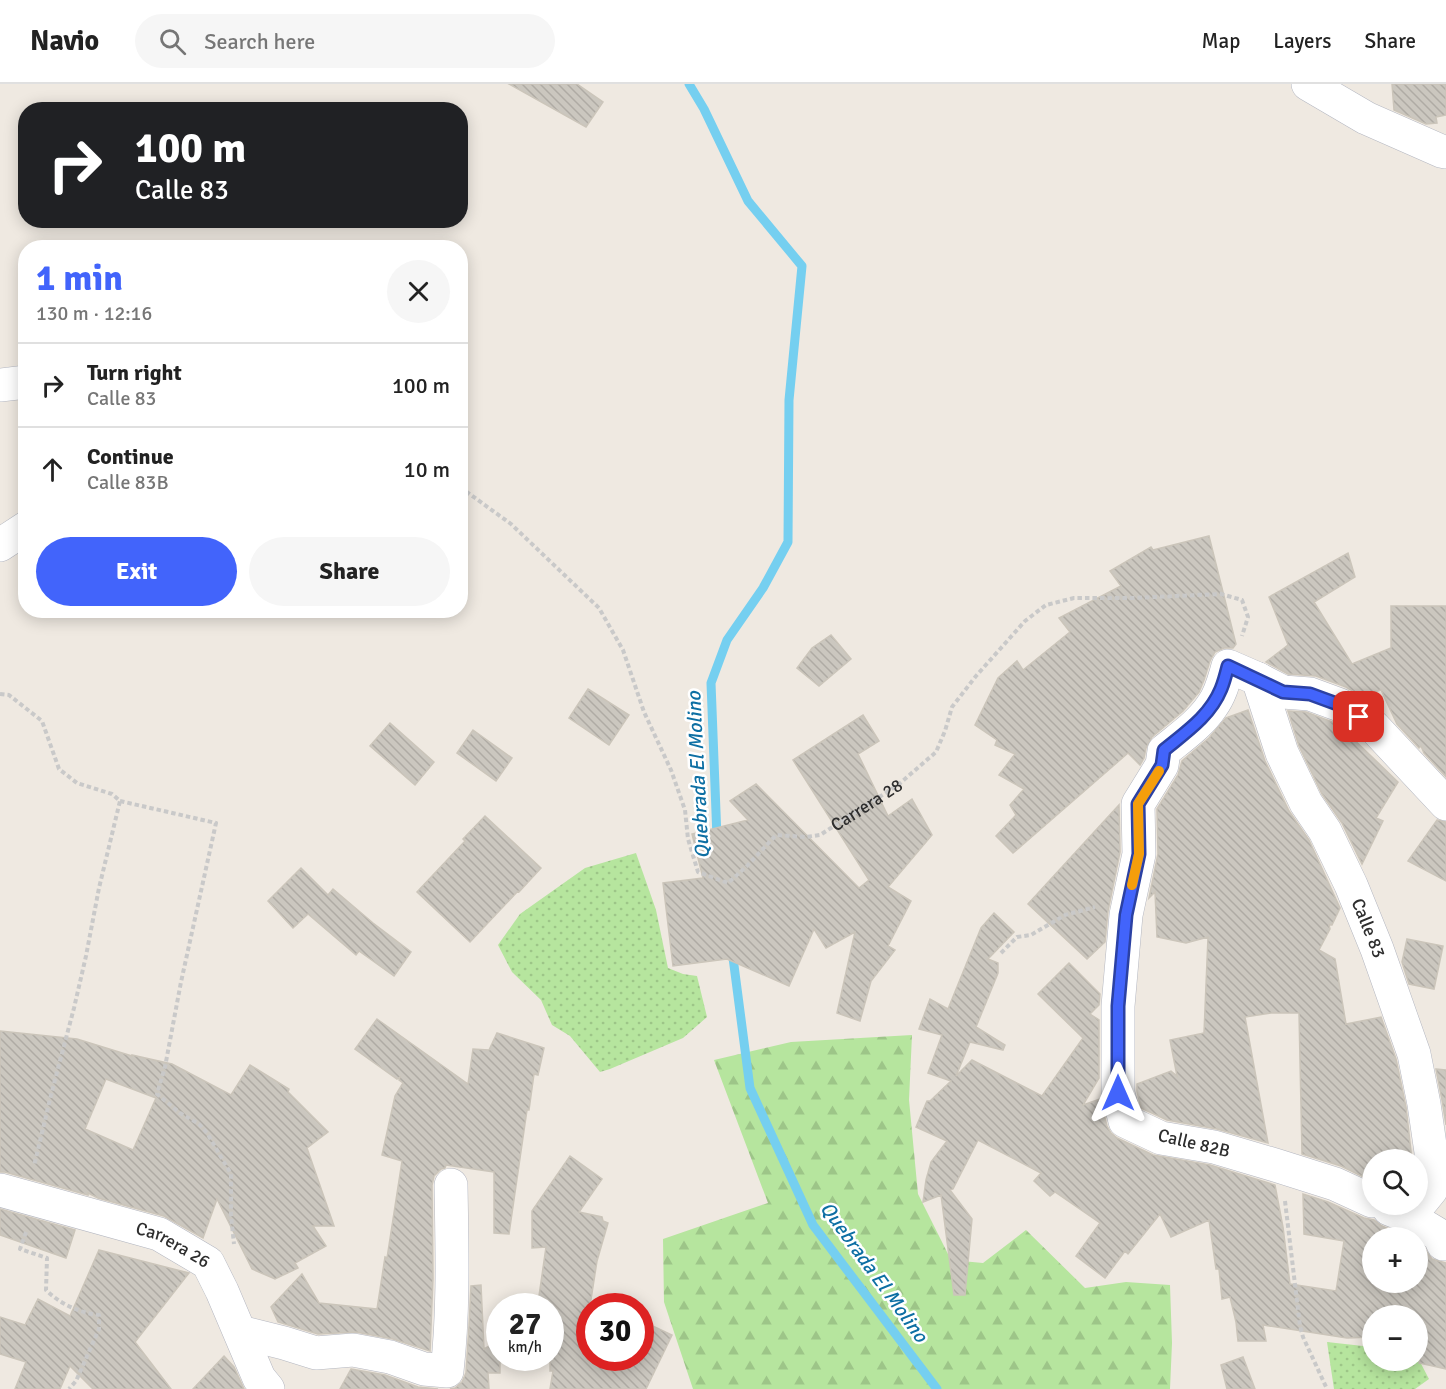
<!DOCTYPE html>
<html lang="en">
<head>
<meta charset="utf-8">
<style>
  :root { --surface:#fff; --page:#f6f6f6; --text:#222; --muted:#767676; --line:#e0e0e0; --accent:#4264fb }
  body { margin:0; font-family:Signika,sans-serif; background:var(--page); color:var(--text); height:100vh; display:flex; flex-direction:column; font-size:22px; white-space:nowrap }
  * { box-sizing:border-box; margin:0 }
  p { font-size:20px; color:var(--muted) }
  .icon { flex:none; width:33px; height:33px; fill:none; stroke:currentColor; stroke-width:2; stroke-linecap:round; stroke-linejoin:round }
  .map { position:relative; flex:1; overflow:hidden }
  .side { position:absolute; left:18px; top:156px; width:450px; height:378px; display:flex; flex-direction:column; background:var(--surface); border-radius:24px; box-shadow:0 3px 15px #0003 }
  .side>* { flex:none }
  .top-card { position:absolute; left:18px; top:18px; width:450px; height:126px; border-radius:24px; box-shadow:0 3px 15px #0003; background:#202124; color:#fff; overflow:hidden }
  .controls { position:absolute; left:1362px; top:1065px; display:grid; gap:12px }
  .controls a { display:grid; place-items:center; width:66px; height:66px; border-radius:50%; background:var(--surface); box-shadow:0 3px 15px #0003; font-size:30px }
  .speed { position:absolute; left:486px; top:1209px; display:flex; gap:12px; font-size:30px; font-weight:700; text-align:center }
  .speed>* { display:grid; place-content:center; width:78px; height:78px; border-radius:50%; background:var(--surface); box-shadow:0 3px 15px #0003; line-height:1 }
  .speed small { font-size:15px; font-weight:400 }
  .speed .limit { border:9px solid #d22; background:#fff; color:#111 }
  .pin { position:absolute; display:grid; place-items:center; width:51px; height:51px; color:#fff; margin:-26px; border-radius:12px; box-shadow:0 3px 9px #0006 }
  .me { position:absolute; width:66px; margin:-33px; rotate:0deg; stroke-linejoin:round; filter:drop-shadow(0 0 4px #0008) }
  .turn { display:flex; align-items:center; gap:21px; height:126px; padding:0 18px; font-size:27px }
  .turn .icon { width:78px; height:78px; stroke-width:2.5 }
  .turn b { display:block; font-size:42px; line-height:51px }
  .round { display:grid; place-items:center; flex:none; width:63px; height:63px; border-radius:32px; background:var(--page) }
  .head { display:flex; align-items:center; justify-content:space-between; height:102px; padding:0 18px }
  h1 { font-size:36px; font-weight:700; line-height:45px; color:var(--accent) }
  .cta { display:flex; gap:12px; margin-top:auto; padding:12px 18px }
  .cta a { flex:1; height:69px; border-radius:36px; background:var(--accent); color:#fff; font-size:24px; font-weight:700; line-height:69px; text-align:center }
  .cta a+a { background:var(--page); color:var(--text) }
  ul { padding:0; list-style:none }
  li { display:flex; align-items:center; gap:18px; height:84px; padding:0 18px; border-top:2px solid var(--line) }
  li div { flex:1 }
  li b { display:block; font-size:22px }
  li em { font-style:normal }
  header { display:flex; align-items:center; gap:36px; box-sizing:border-box; height:84px; padding:0 30px; background:var(--surface); border-bottom:2px solid var(--line) }
  header strong { font-size:28px }
  nav { display:flex; gap:33px; margin-inline-start:auto; font-size:21px }
  .search { width:420px; height:54px; background:var(--page); display:flex; align-items:center; gap:15px; box-sizing:border-box; padding:0 21px; border-radius:33px; color:var(--muted); font-size:22px }
  .map>svg:first-child { display:block }
  .grass { fill:url(#grass-dots) }
  .forest { fill:url(#forest-firs) }
  .lines { fill:none; stroke-linecap:round; stroke-linejoin:round }
  .stream { stroke:#75cff0; stroke-width:9 }
  .building { fill:url(#building-back-hatch); stroke:#cbc5ba; stroke-width:1.5; fill-rule:evenodd }
  .street-casing { stroke:#b4b7c1; stroke-width:34 }
  .secondary-casing { stroke:#b4b7c1; stroke-width:34 }
  .path { stroke:#c9c9c9; stroke-width:4; stroke-dasharray:4.5 3; stroke-linecap:butt }
  .street { stroke:#fff; stroke-width:33 }
  .secondary { stroke:#fff; stroke-width:33 }
  .route-casing { stroke:#2b41a3; stroke-width:15 }
  .route { stroke:#4264fb; stroke-width:10 }
  .slow { stroke:#f59e0b; stroke-width:10 }
  .labels { text-anchor:middle; dominant-baseline:central; stroke-width:5; stroke-linejoin:round; paint-order:stroke }
  .street-label { font-size:18px; fill:#2e2e2e; stroke:#fff }
  .water-label { font-size:20px; font-style:italic; fill:#0d6fa3; stroke:#fff }
</style>
</head>
<body>
<header>
<strong>Navio</strong>
<div class="search"><svg class="icon" aria-label="search" viewBox="0 0 24 24"><circle cx="10" cy="10" r="6"/><path d="M15 15l6 6"/></svg>Search here</div>
<nav><a>Map</a><a>Layers</a><a>Share</a></nav>
</header>
<div class="map">
<svg width="1446" height="1305" viewBox="0 0 1446 1305">
  <defs>
    <pattern id="grass-dots" width="8" height="8" patternUnits="userSpaceOnUse" patternTransform="scale(1.5)"><rect width="8" height="8" fill="#b6e59e"/><path d="M2 2h.1M6 6h.1" fill="none" stroke="#9dc588" stroke-width="1.8" stroke-linecap="round"/></pattern>
    <pattern id="forest-firs" width="22" height="20" patternUnits="userSpaceOnUse" patternTransform="scale(1.5)"><rect width="22" height="20" fill="#b6e59e"/><path d="M5 1l3.5 6h-7zM16 11l3.5 6h-7z" fill="#9dc588"/></pattern>
    <pattern id="building-back-hatch" width="6" height="6" patternUnits="userSpaceOnUse" patternTransform="scale(1.5)"><rect width="6" height="6" fill="#cbc7bf"/><path d="M-1 5l2 2M0 0l6 6M5-1l2 2" fill="none" stroke="#afaba4"/></pattern>
  </defs>
  <rect width="100%" height="100%" fill="#efe9e1"/>
  <!-- grass -->
  <path class="grass" d="M636,769L656,826L668,884L683,890L697,892L707,933L683,954L610,985L600,988L570,952L552,941L541,916L512,888L498,861L520,830L585,784Z
    M1327,1258L1372,1263V1276H1418V1274L1429,1295L1415,1305H1334Z"/>
  <!-- forest -->
  <path class="forest" d="M912,951L909,1016L918,1110L951,1176L983,1179L1026,1146L1085,1204L1126,1198L1170,1201L1172,1259L1170,1305H693L664,1218L663,1155L768,1119L714,976L791,958Z"/>
  <g class="lines">
    <!-- stream -->
    <path class="stream" d="M689,0L704,25L748,117L802,182L789,316L788,458L763,504L727,556L711,599L717,754
      M732,866L750,1004L813,1141L937,1305"/>
  </g>
  <!-- building -->
  <path class="building" d="M509,0H577L603,18L586,43Z
    M1392,0H1446V31L1436,33L1437,39L1426,40L1394,26Z
    M1209,452L1236,560L1233,564H1224L1215,568L1210,577L1204,596L1199,608L1183,627L1152,653L1146,664L1144,674L1140,681L1128,669L1013,769L996,752L1016,731L1010,721L1024,705L999,691L1015,670L995,661L997,656L975,641L998,594L1017,577L1023,586L1070,548L1059,534L1121,502L1110,487L1151,463L1153,466Z
    M1348,469L1355,493L1314,518L1352,580L1391,564V522H1446V693L1424,669L1421,662L1419,664L1397,640L1381,606L1361,612L1346,603L1316,592L1288,590L1266,578L1288,561L1269,513Z
    M831,551L851,575L819,602L797,584L812,564Z
    M588,605L629,631L609,661L569,634Z
    M1248,626L1265,677L1289,727L1309,756L1340,824L1332,841H1329L1330,845L1319,866L1335,875L1346,940L1381,933L1396,975L1406,1023L1412,1076H1372V1097L1341,1082L1302,1070L1299,929H1271L1245,933L1268,1059L1217,1045L1167,1036L1141,1024L1137,1007V1000L1171,987L1177,992L1170,956L1204,949L1208,853L1186,859L1157,853L1155,808L1149,814L1158,770L1157,725L1178,691L1182,677L1209,654L1226,634Z
    M1288,627L1306,628L1332,638L1343,645L1398,698L1376,734L1383,737L1362,780L1342,739L1322,710L1299,662Z
    M863,631L879,657L858,670L888,732L912,715L932,751L888,803L911,817L888,862L895,866L871,897L860,937L837,929L855,848L826,864L814,845L789,902L727,875L673,882L663,799L703,794L692,750L748,736L730,717L756,700L859,804L869,796L793,676Z
    M390,639L434,678L415,701L370,662Z
    M473,646L512,674L496,697L457,669Z
    M1119,721L1120,768L1108,827L1105,858L1087,875L1028,820Z
    M485,732L541,784L519,808L518,807L470,858L417,808L465,757L463,755Z
    M1437,736L1446,738V797L1408,777Z
    M301,784L328,811L333,805L373,839L411,868L394,892L359,867L356,871L308,830L293,844L268,817Z
    M994,829L1014,848L988,875L998,879V889L976,943L1005,961L1003,966L970,958L956,992L972,976L1042,1012L1083,954L1038,910L1069,879L1100,910L1099,921L1090,930L1099,936V994L1083,1021L1100,1015L1107,1042L1111,1049L1117,1054L1153,1071L1210,1081L1275,1101L1283,1143L1290,1200L1336,1207L1344,1157L1304,1150L1303,1110L1328,1118L1364,1134L1374,1136L1382,1142L1407,1154H1372V1198H1418V1160L1424,1164L1432,1175L1446,1179V1285L1419,1279L1422,1263H1418V1232H1372V1253L1347,1254L1263,1241L1266,1257H1238L1236,1238L1230,1213L1222,1215L1219,1185H1216L1209,1136L1171,1153L1160,1130L1128,1170L1125,1167L1105,1194L1076,1172L1100,1139L1055,1108L1050,1112L1034,1097L1041,1089L978,1056L953,1105L950,1106L972,1135L965,1211H954L941,1111L923,1118L926,1096L931,1078L947,1057L916,1043L927,1017H930L951,997L928,989L942,951L919,945L930,915L948,925L981,844Z
    M1407,855L1443,862L1434,905L1409,900L1402,878Z
    M377,935L468,1000L473,965L489,966L497,949L544,964L538,991L534,990L529,1026H527L509,1150L494,1149V1088L446,1081L445,1084L441,1085L434,1092L432,1101L433,1194L430,1267L393,1255L356,1248L318,1250L278,1238L271,1223L302,1190L319,1219L377,1225L385,1173L387,1174L402,1077L382,1071L395,1012L403,999L399,996L400,993L397,995L355,965Z
    M0,947L77,955L132,972V971L172,980L231,1011L250,981L289,1005L288,1008L328,1048L307,1064L334,1142H313L326,1162L295,1179L298,1184L275,1195L252,1185L217,1115L203,1154L164,1132L98,1114L88,1109V1111L5,1088H0ZM106,995L156,1014L133,1066L85,1045Z
    M1436,985L1446,986V1041L1442,1016Z
    M570,1072L602,1095L579,1128L602,1133L603,1137L608,1139L597,1177L590,1222V1274H640V1236L672,1251L646,1305H550L553,1287H550V1221L538,1219L546,1163L532,1164V1127Z
    M0,1125L75,1146L66,1174L0,1151Z
    M99,1166L189,1189L135,1258L171,1305H93L70,1282L60,1305H15L26,1278L0,1270V1233L25,1241L38,1215L70,1232Z
    M481,1201L484,1265L500,1256V1289H488L489,1305H450L455,1304L462,1298L466,1289L469,1242L471,1202Z
    M224,1272L234,1283L244,1305H193Z
    M1243,1273L1255,1305H1227L1221,1281Z
    M351,1285L385,1291L418,1303L438,1305H340Z"/>
  <g class="lines">
    <defs>
      <g id="street">
        <path d="M1308,0L1366,34L1441,67L1446,68"/>
        <path d="M1258,595L1283,608L1310,610L1340,621L1359,633L1374,643L1446,720"/>
        <path id="s2" d="M0,1106L159,1150L208,1179L222,1207L259,1294L268,1305"/>
        <path id="s3" d="M1372,1117L1335,1100L1275,1081L1214,1063L1161,1054L1125,1037L1118,1009V922L1126,831L1139,770L1138,720L1162,681L1164,667C1181,653 1200,640 1212,622C1221,610 1224,596 1228,582L1258,595L1282,669L1306,719L1325,747L1351,801L1377,865L1414,970L1424,1020L1431,1068V1106L1409,1133"/>
        <path d="M1389,1125L1409,1133L1439,1151L1443,1160H1446"/>
        <path d="M244,1249L284,1259L316,1269L353,1266L390,1273L424,1285L447,1287C454,1226 452,1163 451,1101"/>
      </g>
      <path id="secondary" d="M0,301L26,298
        M0,461L26,444"/>
    </defs>
    <!-- street casing -->
    <use href="#street" class="street-casing"/>
    <!-- secondary casing -->
    <use href="#secondary" class="secondary-casing"/>
    <!-- path -->
    <g class="path">
      <path id="s1" d="M460,403L511,440L599,524L623,566L644,628L671,686L685,726L688,755L698,788L728,799L747,782L776,751L806,753L820,751L898,701L936,668L945,647L952,623L976,592L1025,537L1046,521L1074,514H1132L1221,510L1242,516L1248,533L1242,552"/>
      <path d="M0,610L9,611L42,637L59,685L77,699L112,710L120,717L99,804L86,872L74,924L51,1011L34,1082"/>
      <path d="M120,717L216,739L181,898L165,983L157,1010L180,1029L199,1040L207,1049L231,1090V1132L234,1160"/>
      <path d="M1001,869L1017,853L1031,851L1065,831L1095,823"/>
      <path d="M1285,1117L1300,1242L1303,1253L1327,1305"/>
      <path d="M26,1148L20,1165L47,1174L46,1206C60,1220 80,1229 99,1231V1245L76,1297L69,1305"/>
    </g>
    <!-- street -->
    <use href="#street" class="street"/>
    <!-- secondary -->
    <use href="#secondary" class="secondary"/>
  </g>
  <g class="lines">
    <defs>
      <path id="route" d="M1118,1009V922L1126,831L1139,770L1138,720L1162,681L1164,666C1186,648 1210,632 1221,605C1224,598 1226,590 1228,582L1283,608L1310,610L1340,621L1359,633"/>
    </defs>
    <!-- route casing -->
    <use href="#route" class="route-casing"/>
    <!-- route -->
    <use href="#route" class="route"/>
    <!-- slow -->
    <path class="slow" d="M1132,801L1139,770L1138,720L1159,687"/>
  </g>
  <g class="labels">
    <!-- street labels -->
    <g class="street-label">
      <text stroke="none"><textPath href="#s1" startOffset="668">Carrera 28</textPath></text>
      <text stroke="none"><textPath href="#s3" startOffset="1056">Calle 83</textPath></text>
      <text transform="translate(1194 1059) rotate(13)">Calle 82B</text>
      <text stroke="none"><textPath href="#s2" startOffset="182">Carrera 26</textPath></text>
    </g>
    <!-- water labels -->
    <g class="water-label">
      <text transform="translate(698 691) rotate(-93)">Quebrada El Molino</text>
      <text transform="translate(874 1188) rotate(54)">Quebrada El Molino</text>
    </g>
  </g>
</svg>
<div class="controls">
<a><svg class="icon" aria-label="search" viewBox="0 0 24 24"><circle cx="10" cy="10" r="6"/><path d="M15 15l6 6"/></svg></a>
<a>+</a>
<a>−</a>
</div>
<div class="speed"><div>27<small>km/h</small></div><div class="limit">30</div></div>
<div class="pin" style="left:1359px;top:633px;background:#d93025"><svg class="icon" aria-label="arrive" viewBox="0 0 24 24"><path d="M6 21V4h12l-3 4 3 4H6"/></svg></div>
<svg class="me" style="left:1118px;top:1009px" viewBox="-20 -20 40 40"><path d="M0-17L14 15 0 8-14 15z" fill="#4264fb" stroke="#fff" stroke-width="4"/></svg>
<div class="top-card">
<div class="turn"><svg class="icon" aria-label="right" viewBox="0 0 24 24"><path d="M7 20v-9h11M14 6l5 5-5 5"/></svg><div><b>100 m</b>Calle 83</div></div>
</div>
<section class="side">
<div class="head"><div><h1>1 min</h1><p>130 m · 12:16</p></div><a class="round"><svg class="icon" aria-label="close" viewBox="0 0 24 24"><path d="M6 6l12 12M18 6L6 18"/></svg></a></div>
<ul>
<li><svg class="icon" aria-label="right" viewBox="0 0 24 24"><path d="M7 20v-9h11M14 6l5 5-5 5"/></svg><div><b>Turn right</b><p>Calle 83</p></div><em>100 m</em></li>
<li><svg class="icon" aria-label="ahead" viewBox="0 0 24 24"><path d="M12 20V5M6 11l6-6 6 6"/></svg><div><b>Continue</b><p>Calle 83B</p></div><em>10 m</em></li>
</ul>
<div class="cta"><a>Exit</a><a>Share</a></div>
</section>
</div>
</body>
</html>
